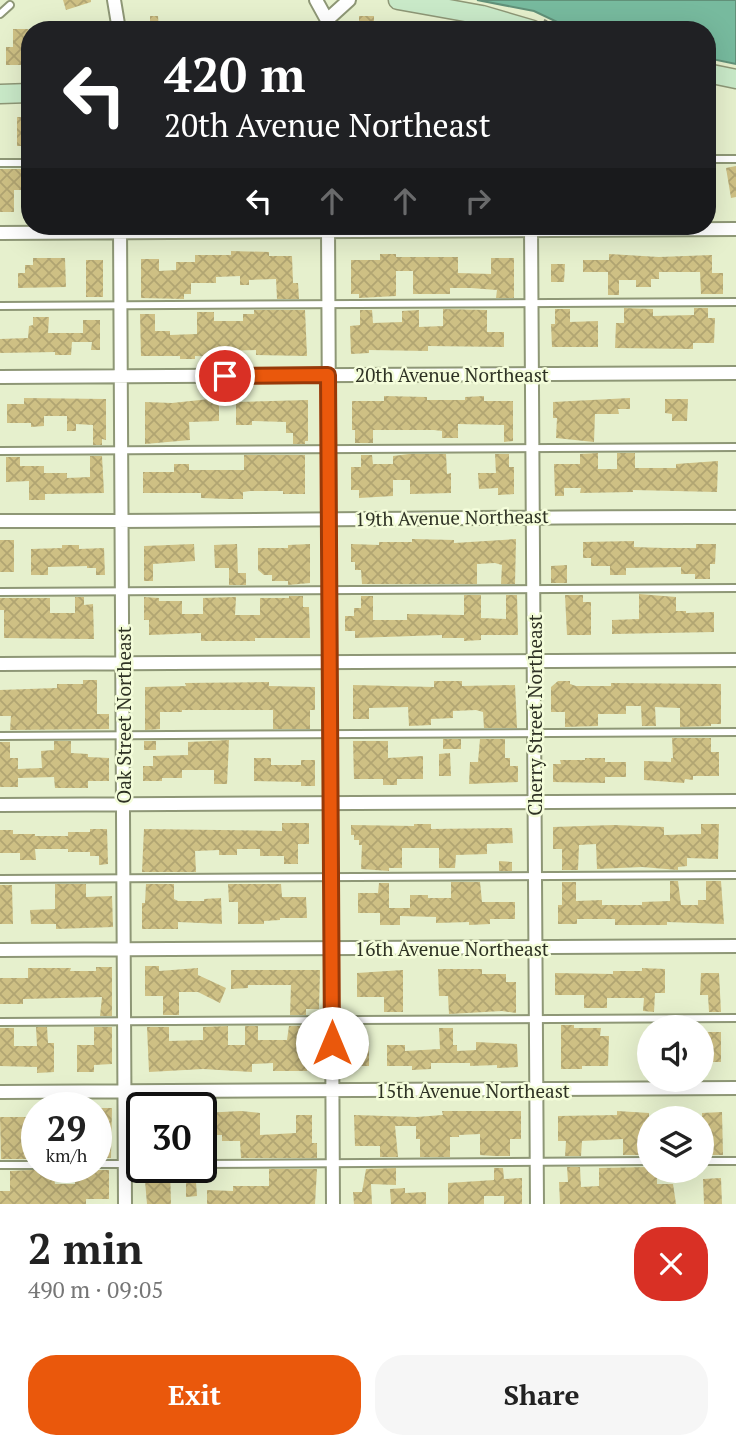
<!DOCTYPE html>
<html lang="en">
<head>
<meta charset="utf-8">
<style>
  :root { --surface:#fff; --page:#f6f6f6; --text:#222; --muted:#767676; --accent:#ea580c }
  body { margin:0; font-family:"PT Serif",serif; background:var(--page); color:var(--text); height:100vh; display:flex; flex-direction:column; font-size:26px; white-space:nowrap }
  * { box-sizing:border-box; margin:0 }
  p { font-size:23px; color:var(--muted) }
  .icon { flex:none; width:38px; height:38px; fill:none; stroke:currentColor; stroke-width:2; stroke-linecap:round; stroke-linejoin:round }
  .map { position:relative; height:1204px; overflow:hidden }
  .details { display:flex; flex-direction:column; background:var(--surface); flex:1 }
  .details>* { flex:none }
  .hud { position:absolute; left:21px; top:21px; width:695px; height:214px; border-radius:28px; box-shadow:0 7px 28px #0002; background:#202124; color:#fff; overflow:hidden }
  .tools { position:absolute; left:637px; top:1015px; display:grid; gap:14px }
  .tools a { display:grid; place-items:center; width:77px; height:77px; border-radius:50%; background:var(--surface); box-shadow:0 7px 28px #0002; font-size:35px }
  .speed { position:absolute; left:21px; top:1092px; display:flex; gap:14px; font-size:35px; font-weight:700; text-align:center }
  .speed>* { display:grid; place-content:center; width:91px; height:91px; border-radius:50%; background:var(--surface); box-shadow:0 7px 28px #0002; line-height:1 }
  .speed small { font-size:18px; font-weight:400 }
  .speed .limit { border:4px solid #111; border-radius:10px; background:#fff; color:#111 }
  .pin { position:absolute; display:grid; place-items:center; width:60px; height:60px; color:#fff; margin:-30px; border:4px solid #fff; border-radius:50%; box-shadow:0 2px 7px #0007 }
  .me { position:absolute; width:77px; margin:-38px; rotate:0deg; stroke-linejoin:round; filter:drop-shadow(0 0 5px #0008) }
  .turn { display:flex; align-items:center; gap:24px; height:147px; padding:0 28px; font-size:32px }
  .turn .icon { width:91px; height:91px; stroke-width:2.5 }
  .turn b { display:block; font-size:49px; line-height:60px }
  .lanes { display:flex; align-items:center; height:66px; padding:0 28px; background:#0003; justify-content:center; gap:35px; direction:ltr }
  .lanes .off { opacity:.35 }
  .round { display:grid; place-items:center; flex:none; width:74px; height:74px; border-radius:28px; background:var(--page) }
  .summary { display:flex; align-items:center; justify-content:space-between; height:119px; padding:0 28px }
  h1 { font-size:42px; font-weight:700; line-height:52px }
  .cta { display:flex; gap:14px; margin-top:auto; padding:14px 28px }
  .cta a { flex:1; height:80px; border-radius:28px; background:var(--accent); color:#fff; font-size:28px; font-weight:700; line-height:80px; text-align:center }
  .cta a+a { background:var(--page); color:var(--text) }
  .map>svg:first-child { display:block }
  .water { fill:#77ba9e; stroke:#619179; stroke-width:2 }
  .building { fill:url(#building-cross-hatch) }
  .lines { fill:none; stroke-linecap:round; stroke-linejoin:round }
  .lane-casing { stroke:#8e9776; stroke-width:10 }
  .street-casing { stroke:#8e9776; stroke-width:16 }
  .secondary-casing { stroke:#8e9776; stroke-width:21 }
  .path { stroke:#838a72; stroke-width:2; stroke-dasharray:3.5 3.5; stroke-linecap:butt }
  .lane { stroke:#fff; stroke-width:6 }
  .street { stroke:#fff; stroke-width:12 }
  .secondary { stroke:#c9e9c8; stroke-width:18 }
  .route-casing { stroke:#983908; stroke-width:18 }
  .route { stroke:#ea580c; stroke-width:12 }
  .labels { text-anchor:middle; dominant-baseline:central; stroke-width:5; stroke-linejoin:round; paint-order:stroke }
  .street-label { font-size:19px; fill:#2e3224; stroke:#f4fdda }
</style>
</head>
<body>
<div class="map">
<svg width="736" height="1204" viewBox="0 0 736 1204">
  <defs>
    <pattern id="building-cross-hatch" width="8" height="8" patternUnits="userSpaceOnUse" patternTransform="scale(1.75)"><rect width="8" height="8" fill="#cec084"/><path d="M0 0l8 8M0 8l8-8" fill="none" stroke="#b1a572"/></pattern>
  </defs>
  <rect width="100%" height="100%" fill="#e6f0cd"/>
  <!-- water -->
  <path class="water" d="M477,0H736V64L707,58V30H574L534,11Z"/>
  <!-- building -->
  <path class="building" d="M63,0H91V2L66,10Z
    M150,16H158L159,30H150Z
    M359,16H374V30H359Z
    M13,29H28V65H6V47H13Z
    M707,97H716V151H707Z
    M17,117H30V146H17Z
    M736,166V197L731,198L726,168Z
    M0,169H23L22,190H14V212H0Z
    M707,184H716V204H707Z
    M231,251L269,252V256H292L293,283H298L299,299H277L276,279L249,280V285H240V276L216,277V283H191V294H184V299L141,298V259H159V271L176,270V262H195V255H231Z
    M380,254H396V257H458V273L491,274V258H514V298H496L497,290L471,288H450V294H413V271H396V296L359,298V294H351V260H380Z
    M609,254L659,257L712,255V273H723V294H701L700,272H659V279H651V287H636V280H619V295H608V272H583V260H609Z
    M33,258H65L66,287L18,288V273H25V265H33Z
    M86,260H103V297H86Z
    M551,264H565L564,282H551Z
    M624,308L653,309V316L694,315V308H708V318H715L714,343H693V349L615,348L616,323H624Z
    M443,309L487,310V332H504V347L428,346V351L369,350V353L351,354L350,326L360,325V310H372L373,323L402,322V311L419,310V327L443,326Z
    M555,309H570V322L598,321V347H552L551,324H555Z
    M254,310H305L307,356L256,355V350L222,351V357L195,356V359H180V356H141L140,314H155V331H170V335L197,334V312H214V321H243V314H254Z
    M33,317H49L48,333H83V320H100V350H91L92,342H72L71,355H55V352L0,353V339L28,338L29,326L33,325Z
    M384,396L427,397V400H465V397L484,396V401H513V441L504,442V425L458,424V438H442V431L434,430H373V443H355V430H352V401H384Z
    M24,398L106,399V440L102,439V445H93V425L76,424V431H67V416H44V426L31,427V423H7V404H24Z
    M219,398V421L189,422L190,440L145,444V402L172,403Z
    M630,398V409H618L619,414H595L594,442L556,438L557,418H553V402Z
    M665,399H688L687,421H672V414L665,413Z
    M308,400V441H305V444H293V433H286V422L252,421V425H236V402Z
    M598,453V469H617V453H635V468H676V464L718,461L717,492L633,490V492L580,493L581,488H564V496H555L554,464H580V454Z
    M409,454H446L447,474L451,473V493L410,494V480H393V496L359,498V490H351V467H361V455H372L373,464H393V456Z
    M495,454H509V467H514V494L498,495V488L479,489L478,473H496Z
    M244,455H305V494H283V491H250L243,492V499H228L201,498V493H143V472H174V464H189V470H244Z
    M90,456H102L104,493L45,494V500H29V481L6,482V457H20V466H44V473H67V478L90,477Z
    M412,539L454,540V543L516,539L515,584H501L502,565L495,563L477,564V584H362L361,570H355V562H351V544L379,545V542H412Z
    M0,540H14V572H0Z
    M634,541V547L664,548H696V544H716L715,564H710V579H695V574H681V567L626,568V575H610V566H591V558H583V542Z
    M194,544L195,561L153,564V581H144V546Z
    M237,544L238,573H246V585H229V568H215L214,545Z
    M310,544V583L288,585V581H272V575H264L258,570V548H288V545Z
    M62,545H79V549L104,548L105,575H96V568H87V566L48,567V575H31V549L62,548Z
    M567,565V583H551V566Z
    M639,594L676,597V611H686V613L714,612V632L612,634V620L639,619Z
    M464,595H481V618L506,619V595H517L518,635H481V640L464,641V638H442V635L355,638V631H345V616H354V608H361V596H373V620H407V614L464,615Z
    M565,595H583V602H591V635H567Z
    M289,596H303V607H309L310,638H255V641H201V633L149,635V620H144V597L159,598V601H182V614H203V598L236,597L235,615H260V598H289Z
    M75,597H84V605L93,604L94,639L4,638V610H0V598H50V613H75Z
    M83,680H97V714H109V729L10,730L11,716H0V690L57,688V684H83Z
    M434,681H462V686L515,685L517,728H484L483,712L476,710L453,711V718L431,719V725L409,726L408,707L369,708V719H353V685L434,687Z
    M558,681H570V684L576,686H611V683L721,684V724H711V726L680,727V708L655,707L656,726H642L641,706H626V714H598V726L565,727V712H551V687Z
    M269,682V686L315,687V710H310V729H273V710H182V712H160V729L145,730V687L186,686L185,683Z
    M672,738H711V752H719V776H693V780L685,779L684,783L644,780V761L671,762V758H673Z
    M443,739H461V749H443Z
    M480,739H505V758H510V766H518V782L469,784L470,762H478Z
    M229,740L227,784H214V770H182V778H162V781H143V766H153V756L188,755V742Z
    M54,741H71V753L88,754V757L109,758V781H88V788H55L54,777L18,778V787H0V742H10V758H18V769L42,768L41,751L54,750Z
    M144,741H156V750H144Z
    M353,741H388V758L423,756V779H397V785H383V779H354Z
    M450,753L451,776H439V754Z
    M254,758H271V765H301V760H315V786H301V782L254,781Z
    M585,758H605V762H626V777H605V783L553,782V764H561L560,760H585Z
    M282,823H309V844H298V864H284V856H260V849H237V855H219V850L195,851L196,872H142L144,829L282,831Z
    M414,824H431V829L512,828L513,843L487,844V854L456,855L455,868H439V848H402V868H389V871L361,869L362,845H359V840H354V835H351V825L414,826Z
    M701,824H719L718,859L687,858V866L678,867V870L642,867L597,869L596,844L579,845L578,870H562V849H553V827L614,825L664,827V835L701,834Z
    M90,829H107L108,864L99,865V856H90V852H68V849H35L36,860H20V853H0V830H13V834H35V836H68V832H90Z
    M499,861L512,862V871H499Z
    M670,881H678L681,905H698V900H706V881H721L724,924L667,922V925H615V919H577V924H558V905H562V882H576V901L602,900V905H642V902L670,901Z
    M451,882H480L482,902H515V919H490V924L469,925V922L436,923V917L400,916V925H380V913H358V893H378L379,883H389V908H410V895H428V898H451Z
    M55,884H86V897L112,896L113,927L56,929V924H31L30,910L55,909Z
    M146,884H174V899L178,901H204V899L221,898L222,924L178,922V929H142V903H145Z
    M228,884H281L282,897H306L307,918H280V920L264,921V924H238V902H229Z
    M0,885H12L13,924H0Z
    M145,966H159V971L198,968V975L226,988L220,1003L198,992H179V1015H163V996H145Z
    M96,967H112V1016H100L102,997L23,999V1004H0V978H28V968H71L70,971H96Z
    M642,968L665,969V993H655L654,1012L643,1011L644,998H607V1008H584V995H555V973L613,974V971H642Z
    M438,969H482V974H506V982H516V1013L502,1011L449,1014L448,996H439Z
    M231,970H320L319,1009H306V1015H290L291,985H248V988L231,989Z
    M403,970V1012H384V997H357V973Z
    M701,973H719L721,1012H709L708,995H700Z
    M561,1025H574V1028H601L600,1036H609L608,1066H582V1069H561Z
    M228,1026V1045H245V1026H258V1040H287L289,1026H307V1039H310V1057H313V1067H307V1071H273V1063L252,1064V1072L203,1069L149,1072L147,1027H169V1041L203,1040V1027Z
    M36,1027H47L48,1043H54V1072L37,1073V1067L0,1066V1028H14V1046H37Z
    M94,1027H112V1064L94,1065V1072H77V1045H94Z
    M439,1028H453V1045H457V1051L476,1050V1042L517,1044L518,1067L497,1068V1065L470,1066V1063H431V1069L412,1070V1066H387V1045H405V1051L440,1049Z
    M702,1032H721V1062H702Z
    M350,1046H369V1066H350Z
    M96,1108H112L111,1158H96Z
    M241,1111L260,1113V1135L296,1133V1115H312V1143H317V1158H241L240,1141H222V1135H203V1113Z
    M442,1111H521V1139H510V1156H494L480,1155V1134L459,1135V1137H450V1157H420V1139H416V1126H395L398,1157H380V1146H355L354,1115L416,1117L443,1115Z
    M617,1111L649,1113V1138H641L640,1155H623V1139L582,1141L581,1156H565L566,1141H558V1116L617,1115Z
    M722,1112L723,1155H711L712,1136H702V1113Z
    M0,1117H33V1146H37V1159H1Z
    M567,1167H580L581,1187L599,1186V1168L649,1167V1171H657V1184H673L676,1204H560L559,1182H568Z
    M170,1168L171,1204H147L144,1169Z
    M396,1168V1185L371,1184L372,1204H354L353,1192H362L366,1169Z
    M494,1168H503L504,1179L522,1178V1204H504V1196H484V1204H448V1183L494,1180Z
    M53,1169L55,1184H75V1170H109V1199H86V1204H0V1191H10V1171Z
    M269,1169H317L315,1204H207V1190L233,1191V1186H269Z
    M721,1178L722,1204H704L703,1179Z
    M196,1182L197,1196L186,1197V1183Z
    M405,1188V1193L426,1192V1204H391L390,1189Z"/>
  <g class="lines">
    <defs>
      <path id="lane" d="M0,14L10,5
        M707,159H736
        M0,163H30
        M0,306L736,302
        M0,451L736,447
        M0,592L736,588
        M0,736L736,732
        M0,879L736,875
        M0,1022L736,1018
        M702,1161H736
        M96,1164H142
        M201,1164L649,1161
        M0,1165H37"/>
      <path id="street" d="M114,0L119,30
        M316,0L327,20V30
        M327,20L349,0
        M120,226L125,1204
        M328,226L333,1204
        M531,226L537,1204
        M0,233L736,229
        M0,377L736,373
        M0,521C245,522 491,516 736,517
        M0,664L736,660
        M0,805L736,801
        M0,950L736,946
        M0,1092L736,1088"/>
      <path id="secondary" d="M398,0L482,15L533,30
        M707,73L736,79
        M0,94L30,93"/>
    </defs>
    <!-- lane casing -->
    <use href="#lane" class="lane-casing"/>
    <!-- street casing -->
    <use href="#street" class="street-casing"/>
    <!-- secondary casing -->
    <use href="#secondary" class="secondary-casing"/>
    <!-- path -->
    <path class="path" d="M544,20L565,30"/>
    <!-- lane -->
    <use href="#lane" class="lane"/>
    <!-- street -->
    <use href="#street" class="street"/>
    <!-- secondary -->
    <use href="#secondary" class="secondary"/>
  </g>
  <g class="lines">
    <defs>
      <path id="route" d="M225,376L328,375L332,1043"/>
    </defs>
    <!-- route casing -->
    <use href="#route" class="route-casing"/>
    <!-- route -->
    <use href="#route" class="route"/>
  </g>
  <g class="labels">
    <!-- street labels -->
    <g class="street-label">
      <text x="452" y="374">20th Avenue Northeast</text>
      <text transform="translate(452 517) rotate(-1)">19th Avenue Northeast</text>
      <text transform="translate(123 715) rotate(-90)">Oak Street Northeast</text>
      <text transform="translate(534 715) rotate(-90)">Cherry Street Northeast</text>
      <text x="452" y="948">16th Avenue Northeast</text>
      <text x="473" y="1090">15th Avenue Northeast</text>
    </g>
  </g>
</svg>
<div class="tools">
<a><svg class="icon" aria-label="sound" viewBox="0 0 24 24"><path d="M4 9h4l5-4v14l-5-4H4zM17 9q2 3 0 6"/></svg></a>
<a><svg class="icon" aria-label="layers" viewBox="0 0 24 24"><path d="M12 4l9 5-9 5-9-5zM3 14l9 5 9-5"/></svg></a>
</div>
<div class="speed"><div>29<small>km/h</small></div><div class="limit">30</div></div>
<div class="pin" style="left:225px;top:376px;background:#d93025"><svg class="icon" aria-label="arrive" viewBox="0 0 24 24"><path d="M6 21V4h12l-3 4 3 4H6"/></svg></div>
<svg class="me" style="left:332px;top:1043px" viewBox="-20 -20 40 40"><circle r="19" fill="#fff"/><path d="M0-13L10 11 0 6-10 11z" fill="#ea580c"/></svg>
<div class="hud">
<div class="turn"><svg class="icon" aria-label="left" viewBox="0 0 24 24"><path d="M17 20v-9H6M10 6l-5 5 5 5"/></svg><div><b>420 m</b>20th Avenue Northeast</div></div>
<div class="lanes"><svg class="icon" aria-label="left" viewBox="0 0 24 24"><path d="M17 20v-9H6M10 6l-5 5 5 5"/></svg><svg class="icon off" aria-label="ahead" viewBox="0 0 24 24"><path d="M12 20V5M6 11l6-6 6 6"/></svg><svg class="icon off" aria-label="ahead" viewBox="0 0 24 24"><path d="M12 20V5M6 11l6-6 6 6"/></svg><svg class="icon off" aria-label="right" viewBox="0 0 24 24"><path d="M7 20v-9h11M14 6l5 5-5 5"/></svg></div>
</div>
</div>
<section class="details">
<div class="summary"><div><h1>2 min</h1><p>490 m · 09:05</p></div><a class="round" style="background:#d93025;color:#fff"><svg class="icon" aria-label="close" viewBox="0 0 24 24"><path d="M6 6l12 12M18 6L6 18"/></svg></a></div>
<div class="cta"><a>Exit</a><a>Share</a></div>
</section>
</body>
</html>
